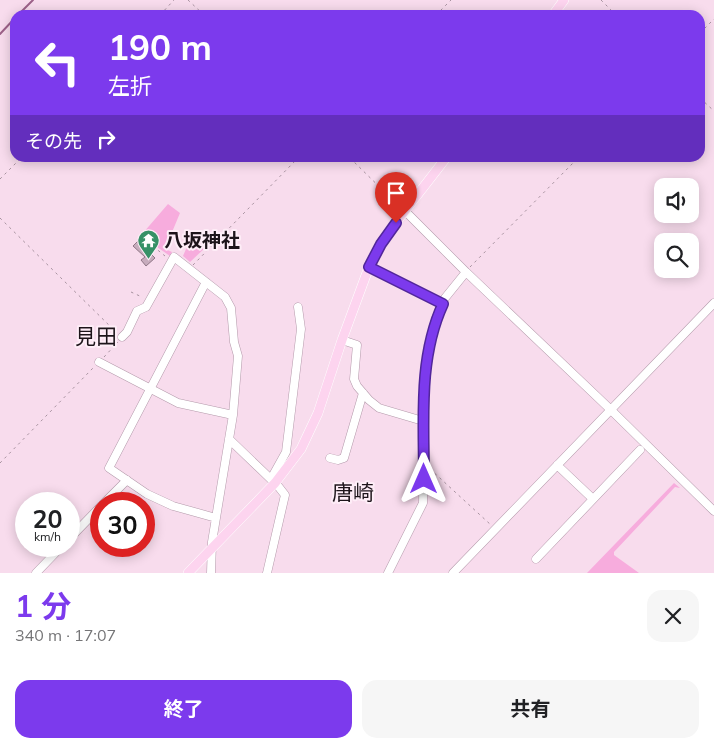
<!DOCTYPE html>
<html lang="ja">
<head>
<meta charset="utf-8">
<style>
  :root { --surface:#fff; --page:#f6f6f6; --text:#202124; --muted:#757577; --accent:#7c3aed }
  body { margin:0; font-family:Mulish,"Noto Sans JP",sans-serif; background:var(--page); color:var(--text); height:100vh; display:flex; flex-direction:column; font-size:19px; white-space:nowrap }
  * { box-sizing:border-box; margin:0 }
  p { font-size:16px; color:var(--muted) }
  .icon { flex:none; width:28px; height:28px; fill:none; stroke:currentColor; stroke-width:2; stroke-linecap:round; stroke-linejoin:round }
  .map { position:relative; height:573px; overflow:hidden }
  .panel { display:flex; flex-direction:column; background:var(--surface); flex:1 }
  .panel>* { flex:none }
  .hud { position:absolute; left:10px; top:10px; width:695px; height:152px; border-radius:15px; box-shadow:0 2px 12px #0003; background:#7c3aed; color:#fff; overflow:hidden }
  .controls { position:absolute; left:654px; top:178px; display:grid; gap:10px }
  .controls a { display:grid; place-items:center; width:45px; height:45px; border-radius:10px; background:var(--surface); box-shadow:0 2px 12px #0003; font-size:25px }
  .speed { position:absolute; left:15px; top:492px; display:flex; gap:10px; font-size:25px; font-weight:700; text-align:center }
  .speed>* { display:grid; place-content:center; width:65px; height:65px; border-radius:50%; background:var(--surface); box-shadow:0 2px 12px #0003; line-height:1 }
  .speed small { font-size:12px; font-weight:400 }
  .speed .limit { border:8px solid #d22; background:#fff; color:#111 }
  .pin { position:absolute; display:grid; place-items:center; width:42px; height:42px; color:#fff; margin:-51px -21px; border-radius:50% 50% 50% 0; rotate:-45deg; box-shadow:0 0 5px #0007 }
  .pin .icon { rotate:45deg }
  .me { position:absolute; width:55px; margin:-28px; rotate:0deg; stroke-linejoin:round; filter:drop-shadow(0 0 4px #0008) }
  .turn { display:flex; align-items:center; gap:18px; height:105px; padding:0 15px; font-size:22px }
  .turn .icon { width:65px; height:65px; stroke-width:2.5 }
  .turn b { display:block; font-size:35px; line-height:42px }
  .then { display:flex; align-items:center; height:48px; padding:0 15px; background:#0003; gap:10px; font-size:19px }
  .round { display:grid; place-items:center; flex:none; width:52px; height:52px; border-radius:15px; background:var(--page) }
  .overview { display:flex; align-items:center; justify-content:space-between; height:85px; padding:0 15px }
  h1 { font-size:30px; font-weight:700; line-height:38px; color:var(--accent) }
  .cta { display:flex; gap:10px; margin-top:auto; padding:10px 15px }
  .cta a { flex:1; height:58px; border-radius:15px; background:var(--accent); color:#fff; font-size:20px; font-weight:700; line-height:58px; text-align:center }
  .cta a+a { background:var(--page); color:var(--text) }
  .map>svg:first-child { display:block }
  .green { fill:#f7acdd }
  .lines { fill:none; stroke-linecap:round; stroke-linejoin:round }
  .stream { stroke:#9d6189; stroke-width:2 }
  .building { fill:#c7acbd; stroke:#8f7686 }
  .minor-casing { stroke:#b49aab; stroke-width:9 }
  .major-casing { stroke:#fff; stroke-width:10 }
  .path { stroke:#a7929f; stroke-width:1; stroke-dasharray:2.5 4; stroke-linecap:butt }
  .minor { stroke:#fff; stroke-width:8 }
  .major { stroke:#fdd4ef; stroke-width:9 }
  .route-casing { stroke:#51269a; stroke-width:12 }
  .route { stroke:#7c3aed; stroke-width:9 }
  .labels { text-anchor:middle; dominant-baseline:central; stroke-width:4; stroke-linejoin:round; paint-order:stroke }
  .poi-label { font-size:19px; font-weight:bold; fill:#1d141a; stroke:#feedf7; text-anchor:start }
  .quarter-label { font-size:21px; fill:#1d141a; stroke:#feedf7 }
</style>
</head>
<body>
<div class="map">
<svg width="714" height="573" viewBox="0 0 714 573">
  <rect width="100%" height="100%" fill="#f8dced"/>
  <!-- green -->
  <path class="green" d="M168,204L180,213L165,249L172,252L170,256L157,247L143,233Z
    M192,235L206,247L190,262L183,256Z
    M674,483L680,488L675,487L614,552V555L639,573H587Z"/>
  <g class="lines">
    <!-- stream -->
    <path class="stream" d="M18,15L33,0
      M0,34L15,18"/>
  </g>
  <!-- building -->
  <path class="building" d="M138,241L155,258L146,266L141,260L145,257L133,246Z"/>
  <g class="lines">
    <defs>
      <path id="minor" d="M405,211L466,272L611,410L714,511
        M369,267L443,304
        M206,282L109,468L147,494L173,506L216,518
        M122,337L127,332L137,311L146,307L174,257L225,297L231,308L234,342L238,356L233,415L212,542L211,573
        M342,340L357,345L354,379L357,386L369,400L379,408L423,421
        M99,362L178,403L233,415
        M229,439L278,486L285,495L267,573
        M330,458L338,460L344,458L363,393
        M557,465L593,499
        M271,479L286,452L301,329L298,307
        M103,504L127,480
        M69,539L101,506
        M536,559L640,450
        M36,573L62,546
        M388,573L423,503L425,372L436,318L445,298L466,272
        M453,573L714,303"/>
      <path id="major" d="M553,15L564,0
        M188,573L275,483L301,449L318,413L342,340L369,267L387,234L446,158"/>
    </defs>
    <!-- minor casing -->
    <use href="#minor" class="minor-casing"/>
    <!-- major casing -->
    <use href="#major" class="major-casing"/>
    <!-- path -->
    <path class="path" d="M188,0L204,15
      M601,0L616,15
      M160,15L174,0
      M436,15L451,0
      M700,33L714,19
      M700,98L714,111
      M350,158L399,206
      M0,179L21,158
      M0,218L117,333
      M144,237L154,247L165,256
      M193,265L298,158
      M470,267L578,158
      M131,292L142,297
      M104,357L118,342
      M0,463L94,367
      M430,469L491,525"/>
    <!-- minor -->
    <use href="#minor" class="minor"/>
    <!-- major -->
    <use href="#major" class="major"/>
  </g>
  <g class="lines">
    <defs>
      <path id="route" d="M396,223L381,244L369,267L443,304C418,358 424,421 424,479"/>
    </defs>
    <!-- route casing -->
    <use href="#route" class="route-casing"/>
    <!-- route -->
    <use href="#route" class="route"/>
  </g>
  <!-- icons -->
  <defs>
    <symbol id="temple-pin" viewBox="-11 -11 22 30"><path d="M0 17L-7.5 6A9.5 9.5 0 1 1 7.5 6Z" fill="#369167" stroke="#feedf7"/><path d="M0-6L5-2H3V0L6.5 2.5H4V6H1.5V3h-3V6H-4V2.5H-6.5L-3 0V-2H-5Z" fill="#fff"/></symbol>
  </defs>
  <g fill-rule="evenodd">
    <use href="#temple-pin" x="136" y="228" width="25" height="34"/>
  </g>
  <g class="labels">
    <!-- poi labels -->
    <g class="poi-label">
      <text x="164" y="240">八坂神社</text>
    </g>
    <!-- quarter labels -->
    <g class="quarter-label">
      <text x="96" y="336">見田</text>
      <text x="353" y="492">唐崎</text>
    </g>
  </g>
</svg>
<div class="controls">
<a><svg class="icon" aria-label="sound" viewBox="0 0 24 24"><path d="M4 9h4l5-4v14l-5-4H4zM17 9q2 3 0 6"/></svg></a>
<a><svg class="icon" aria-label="search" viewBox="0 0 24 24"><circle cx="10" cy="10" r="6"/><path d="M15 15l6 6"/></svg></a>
</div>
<div class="speed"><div>20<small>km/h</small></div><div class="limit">30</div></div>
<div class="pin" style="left:396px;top:223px;background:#d93025"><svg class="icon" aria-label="arrive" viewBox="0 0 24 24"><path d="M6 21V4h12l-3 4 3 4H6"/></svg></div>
<svg class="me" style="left:424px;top:479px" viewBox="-20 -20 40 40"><path d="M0-17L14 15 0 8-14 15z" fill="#7c3aed" stroke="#fff" stroke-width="4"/></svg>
<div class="hud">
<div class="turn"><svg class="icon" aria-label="left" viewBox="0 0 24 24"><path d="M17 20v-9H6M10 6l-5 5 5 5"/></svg><div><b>190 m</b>左折</div></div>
<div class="then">その先<svg class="icon" aria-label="right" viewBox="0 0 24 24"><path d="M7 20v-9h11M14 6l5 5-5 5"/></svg></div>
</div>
</div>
<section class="panel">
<div class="overview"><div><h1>1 分</h1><p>340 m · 17:07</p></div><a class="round"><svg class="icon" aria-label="close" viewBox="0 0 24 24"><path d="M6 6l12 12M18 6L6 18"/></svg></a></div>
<div class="cta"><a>終了</a><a>共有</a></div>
</section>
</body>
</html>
